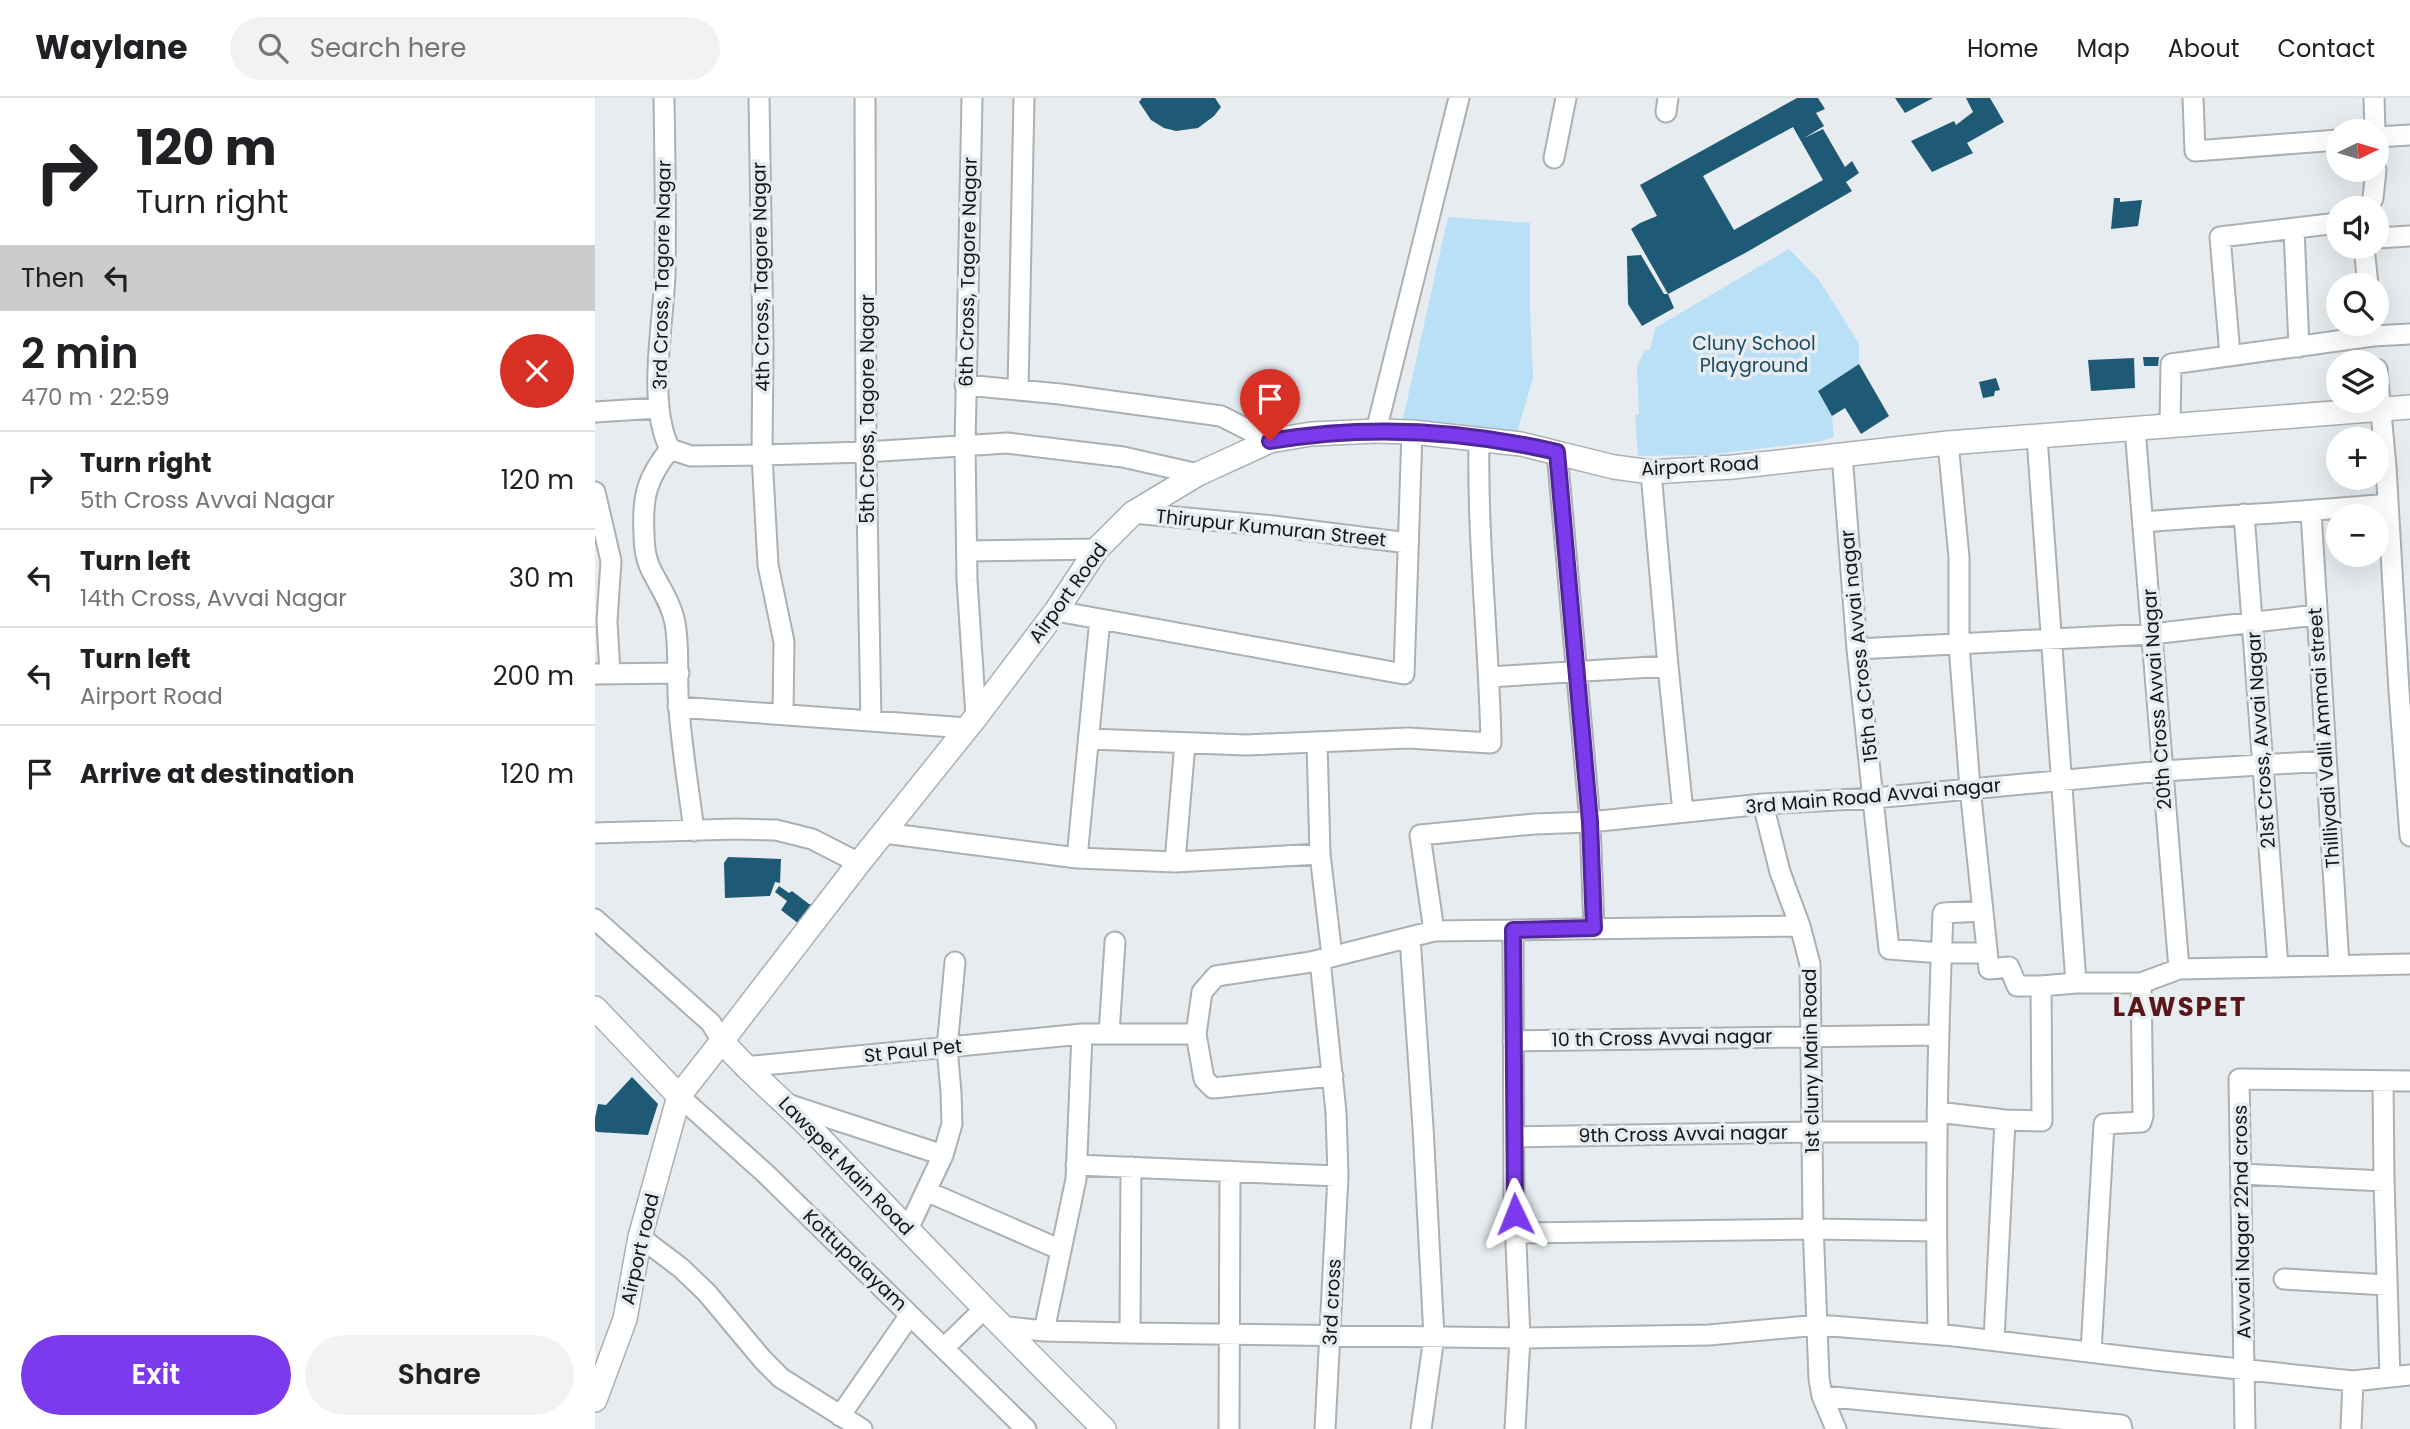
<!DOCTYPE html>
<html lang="en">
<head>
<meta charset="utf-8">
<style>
  :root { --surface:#fff; --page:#f2f2f2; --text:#202124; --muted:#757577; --line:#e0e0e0; --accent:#7c3aed }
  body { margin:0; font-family:Poppins,sans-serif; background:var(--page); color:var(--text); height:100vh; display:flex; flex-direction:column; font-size:26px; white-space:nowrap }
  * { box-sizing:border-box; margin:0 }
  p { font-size:23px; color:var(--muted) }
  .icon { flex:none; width:38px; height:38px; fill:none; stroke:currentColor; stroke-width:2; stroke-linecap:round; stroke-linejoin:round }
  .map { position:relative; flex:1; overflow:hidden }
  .details { display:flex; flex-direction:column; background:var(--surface); width:595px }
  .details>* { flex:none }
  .guide { background:#fff; color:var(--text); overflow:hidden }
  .needle { width:46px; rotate:85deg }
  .tools { position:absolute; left:1731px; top:21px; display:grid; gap:14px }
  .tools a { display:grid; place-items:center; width:63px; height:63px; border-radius:50%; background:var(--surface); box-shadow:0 7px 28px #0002; font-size:35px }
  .pin { position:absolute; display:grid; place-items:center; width:60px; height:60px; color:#fff; margin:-72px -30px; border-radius:50% 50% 50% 0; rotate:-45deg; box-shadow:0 0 7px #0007 }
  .pin .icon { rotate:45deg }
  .me { position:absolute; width:77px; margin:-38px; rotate:358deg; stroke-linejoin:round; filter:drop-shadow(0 0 5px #0008) }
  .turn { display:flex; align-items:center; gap:24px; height:147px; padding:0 21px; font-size:32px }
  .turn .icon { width:91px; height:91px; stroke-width:2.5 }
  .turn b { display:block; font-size:49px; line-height:60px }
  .then { display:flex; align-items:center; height:66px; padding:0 21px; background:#0003; gap:14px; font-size:26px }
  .round { display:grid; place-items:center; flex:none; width:74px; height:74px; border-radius:37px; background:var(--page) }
  .overview { display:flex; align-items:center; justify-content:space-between; height:119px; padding:0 21px }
  h1 { font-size:42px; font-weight:600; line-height:52px }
  .primary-button { display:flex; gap:14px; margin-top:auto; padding:14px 21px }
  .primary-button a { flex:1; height:80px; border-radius:42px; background:var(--accent); color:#fff; font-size:28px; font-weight:600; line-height:80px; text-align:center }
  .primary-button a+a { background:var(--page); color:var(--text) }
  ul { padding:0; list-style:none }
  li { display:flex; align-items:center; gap:21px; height:98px; padding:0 21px; border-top:2px solid var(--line) }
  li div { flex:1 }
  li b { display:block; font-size:26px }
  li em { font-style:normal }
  header { display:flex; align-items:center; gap:42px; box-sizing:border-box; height:98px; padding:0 35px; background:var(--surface); border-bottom:2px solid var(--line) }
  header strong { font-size:33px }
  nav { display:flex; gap:38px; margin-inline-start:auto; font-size:24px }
  .search { width:490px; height:63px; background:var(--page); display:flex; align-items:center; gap:18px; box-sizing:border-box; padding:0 24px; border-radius:38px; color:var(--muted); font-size:26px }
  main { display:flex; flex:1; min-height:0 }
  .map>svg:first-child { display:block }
  .green { fill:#b9e0f6 }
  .building { fill:#1e5a76; fill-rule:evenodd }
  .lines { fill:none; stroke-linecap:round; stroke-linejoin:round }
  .minor-casing { stroke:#abb0b3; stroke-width:23 }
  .tertiary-casing { stroke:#abb0b3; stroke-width:26 }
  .minor { stroke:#fff; stroke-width:19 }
  .tertiary { stroke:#fff; stroke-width:23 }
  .route-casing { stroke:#51269a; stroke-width:18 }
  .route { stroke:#7c3aed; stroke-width:12 }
  .labels { text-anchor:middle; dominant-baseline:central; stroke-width:7; stroke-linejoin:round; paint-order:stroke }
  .street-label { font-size:19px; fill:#131516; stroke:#e6ecef }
  .park-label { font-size:19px; fill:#1b4a60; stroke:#e6ecef }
  .district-label { font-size:26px; font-weight:bold; letter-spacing:2px; fill:#5b161a; stroke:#e6ecef }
</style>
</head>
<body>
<header>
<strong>Waylane</strong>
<div class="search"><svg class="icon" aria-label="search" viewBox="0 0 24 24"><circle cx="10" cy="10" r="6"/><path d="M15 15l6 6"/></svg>Search here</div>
<nav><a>Home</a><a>Map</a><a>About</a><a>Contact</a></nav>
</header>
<main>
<section class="details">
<div class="guide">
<div class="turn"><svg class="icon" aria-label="right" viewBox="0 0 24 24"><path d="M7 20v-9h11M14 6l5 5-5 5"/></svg><div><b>120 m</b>Turn right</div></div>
<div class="then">Then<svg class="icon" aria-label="left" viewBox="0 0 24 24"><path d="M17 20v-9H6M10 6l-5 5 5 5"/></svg></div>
</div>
<div class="overview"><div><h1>2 min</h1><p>470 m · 22:59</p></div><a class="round" style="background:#d93025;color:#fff"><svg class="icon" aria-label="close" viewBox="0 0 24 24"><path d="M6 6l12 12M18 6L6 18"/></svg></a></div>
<ul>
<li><svg class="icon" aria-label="right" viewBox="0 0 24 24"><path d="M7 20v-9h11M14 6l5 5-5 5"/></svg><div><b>Turn right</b><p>5th Cross Avvai Nagar</p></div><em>120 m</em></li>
<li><svg class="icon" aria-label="left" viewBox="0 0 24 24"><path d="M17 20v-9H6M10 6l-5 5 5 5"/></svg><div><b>Turn left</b><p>14th Cross, Avvai Nagar</p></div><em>30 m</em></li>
<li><svg class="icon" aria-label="left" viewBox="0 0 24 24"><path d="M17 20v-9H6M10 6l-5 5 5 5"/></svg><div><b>Turn left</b><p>Airport Road</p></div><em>200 m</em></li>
<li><svg class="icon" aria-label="arrive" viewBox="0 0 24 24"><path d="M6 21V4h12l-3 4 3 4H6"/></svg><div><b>Arrive at destination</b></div><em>120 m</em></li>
</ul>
<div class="primary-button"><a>Exit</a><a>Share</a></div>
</section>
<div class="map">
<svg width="1815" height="1331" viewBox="0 0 1815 1331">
  <rect width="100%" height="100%" fill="#e6ecef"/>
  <!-- green -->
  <path class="green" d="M853,119L935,125V210L938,280L921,338L806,330Z
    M1194,151L1224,182L1264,246V266L1223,293L1237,318L1239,339L1227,343L1113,357L1043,358L1040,317L1044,316L1042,268L1050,252H1055L1060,230Z"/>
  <!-- building -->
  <path class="building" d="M547,0H620L626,9L619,18L603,30L581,33L569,30L556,22L544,4Z
    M1202,0H1223L1230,11L1221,15L1229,28L1209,40L1228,31L1250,69L1257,63L1264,75L1251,84L1257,93L1152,154L1073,196L1079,210L1047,228L1033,206L1032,158L1046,157L1069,196H1073L1036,131L1045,125L1062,118L1045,87ZM1198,29L1228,82L1139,132L1108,78Z
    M1300,0H1338L1310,15Z
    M1371,0H1395L1409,24L1372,45L1378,55L1337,74L1316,43L1359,23L1361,27L1378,14Z
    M1519,100H1525V104L1547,102L1543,128L1516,131Z
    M1548,259H1564L1563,268H1549Z
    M1539,260L1540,290L1496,293L1493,262Z
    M1264,266L1294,318L1266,336L1250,310L1237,318L1223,293Z
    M1401,280L1405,292L1400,293L1399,298L1388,300L1384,284Z
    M133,759L186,761L185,785L180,784L175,798L130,800L129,765Z
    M184,788L194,795L197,793L214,806L220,807L204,826L186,812L192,803L180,794Z
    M37,979L63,1006L53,1037L2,1034L0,1032V1020L3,1006L11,1007Z"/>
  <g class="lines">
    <defs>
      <path id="minor" d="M69,0C70,59 71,118 70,177C68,229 52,306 75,351
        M164,0L168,245L167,357L173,467L189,544L188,616
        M270,0L271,354L276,623
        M377,0L370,348L372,482L381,619
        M1598,0L1600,53L1743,42
        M1779,0L1780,33
        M1071,14L1073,0
        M1782,39L1815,37
        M959,60L971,0
        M1773,110L1778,100L1781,72
        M1699,131L1704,249
        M1782,140L1815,138
        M1769,149L1773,187
        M1635,257L1625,139L1743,125
        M1782,271L1791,369L1804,593L1815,738
        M370,287L465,296L626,318L675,343
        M423,292L429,0
        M0,314L63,310
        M1575,328L1576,266L1778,238L1815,236
        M1540,331L1584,871
        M781,333L864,0
        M1442,339L1481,885L1446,888
        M1353,345L1364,459V547L1375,690L1394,871L1414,869L1422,888H1446L1447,1023L1410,1022
        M75,351L96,358L167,357L271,354L412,345L528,359L603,376
        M75,351C52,380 47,398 49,435C49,445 50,457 54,467C62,486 76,503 80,525C85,553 81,583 84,611C87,652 94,693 99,733
        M962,354L995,724L999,830
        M1247,356L1262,551L1294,851L1346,855H1392
        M1056,374L1073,568L1088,714
        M0,394L16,463L12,523L15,576
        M1716,414L1744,867
        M538,415L678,428L813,445
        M1649,416L1683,869
        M1549,424C1631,417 1712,414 1793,406
        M372,453L502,451
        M461,513L809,576L817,334
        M1262,551L1557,536L1721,517
        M0,576L84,575
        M894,579L1073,568
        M83,609L372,630
        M494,641L651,647L813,640L896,645C894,544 882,442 884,341
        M722,644L725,756L737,858
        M1168,706L1185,774L1205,828L1215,866L1218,1125L1224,1281L1227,1298L1241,1331
        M0,735L141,731L181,732L217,741L264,765
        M289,735L482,760L580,764L725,756
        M482,760L505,521
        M580,764L590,645
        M0,821L116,925L127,943
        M839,833L825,737L939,726L995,724L1168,706L1279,700L1567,673L1731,663
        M815,839L828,1029L839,1239L826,1331
        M725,862L741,1014L743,1078L730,1331
        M1481,885H1546
        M514,936L520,844
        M918,943L1342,937
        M149,969L487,936H601
        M738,978L618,990L609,981L601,936L607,894L621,878L716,864L839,833L918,832
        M1788,983L1789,1083
        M84,998L172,1077L431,1331
        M192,1006L348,1057
        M1342,1014L1410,1022L1399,1242
        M919,1039L1217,1034H1342
        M481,1067L743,1078
        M1646,1076L1789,1083L1795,1279
        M331,1093L466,1152
        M313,1131L348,1057L357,1026L356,994L352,950L360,864
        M921,1135L1219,1131L1341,1133
        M45,1139L86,1170L112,1195L168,1262L186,1280L267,1331
        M1689,1181L1792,1187
        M405,1228L449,1233L535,1235L925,1240L1114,1237L1224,1227L1360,1238L1568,1263L1758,1283L1815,1277
        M449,1233L481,1081L487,936
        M535,1235L536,1069
        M1343,1236C1340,1096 1342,956 1348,815L1388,813
        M349,1250L389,1211
        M1496,1254L1509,1026L1546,1024L1548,1018L1546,885L1584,871L1815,866
        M1227,1298L1526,1327L1527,1331
        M245,1318L315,1217
        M634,1331L635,1073
        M920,1331L925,1240L919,1097L918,832L1205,828
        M1650,1331L1644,981L1815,983
        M1756,1331L1758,1283"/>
      <path id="tertiary" d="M0,910L84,998
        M127,943L264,765L381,619L461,513L502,451L538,415L603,376L675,343L716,336L781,333L817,334L926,346L1019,369L1056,374L1138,369L1353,345L1815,309
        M0,1302L30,1221L45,1139L84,998L127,943C156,977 191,1004 222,1037C317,1136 412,1235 509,1331"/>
    </defs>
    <!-- minor casing -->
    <use href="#minor" class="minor-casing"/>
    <!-- tertiary casing -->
    <use href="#tertiary" class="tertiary-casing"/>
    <!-- minor -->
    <use href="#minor" class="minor"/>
    <!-- tertiary -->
    <use href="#tertiary" class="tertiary"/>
  </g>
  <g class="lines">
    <defs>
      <path id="route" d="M675,343C769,327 868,332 962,354L995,724L999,830L918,832L920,1116"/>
    </defs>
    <!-- route casing -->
    <use href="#route" class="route-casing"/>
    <!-- route -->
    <use href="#route" class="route"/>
  </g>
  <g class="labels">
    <!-- street labels -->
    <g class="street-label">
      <text transform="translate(373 174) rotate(-89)">6th Cross, Tagore Nagar</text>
      <text transform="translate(67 177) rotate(-89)">3rd Cross, Tagore Nagar</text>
      <text transform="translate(166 179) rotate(-91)">4th Cross, Tagore Nagar</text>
      <text transform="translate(272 311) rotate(-90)">5th Cross, Tagore Nagar</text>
      <text transform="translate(1105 368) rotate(-3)">Airport Road</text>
      <text transform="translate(676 430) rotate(6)">Thirupur Kumuran Street</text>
      <text transform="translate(473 495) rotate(-54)">Airport Road</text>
      <text transform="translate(1264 548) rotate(-96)">15th a Cross Avvai nagar</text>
      <text transform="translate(1562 601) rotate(-94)">20th Cross Avvai Nagar</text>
      <text transform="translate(1729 640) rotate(-94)">Thilliyadi Valli Ammai street</text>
      <text transform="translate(1666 642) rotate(-94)">21st Cross, Avvai Nagar</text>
      <text transform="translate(1278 698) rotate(-5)">3rd Main Road Avvai nagar</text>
      <text transform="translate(1067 940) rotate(-1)">10 th Cross Avvai nagar</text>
      <text transform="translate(318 953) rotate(-6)">St Paul Pet</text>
      <text transform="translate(1216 963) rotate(-91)">1st cluny Main Road</text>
      <text transform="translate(1088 1036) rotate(-1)">9th Cross Avvai nagar</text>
      <text transform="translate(251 1068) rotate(46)">Lawspet Main Road</text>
      <text transform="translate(1647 1124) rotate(-91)">Avvvai Nagar 22nd cross</text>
      <text transform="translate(45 1151) rotate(-77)">Airport road</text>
      <text transform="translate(260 1162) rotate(44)">Kottupalayam</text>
      <text transform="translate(737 1204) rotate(-87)">3rd cross</text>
    </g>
    <!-- park labels -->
    <g class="park-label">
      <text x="1159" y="245">Cluny School<tspan x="1159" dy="22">Playground</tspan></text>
    </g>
    <!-- district labels -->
    <g class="district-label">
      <text x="1585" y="909">LAWSPET</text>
    </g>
  </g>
</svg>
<div class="tools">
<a><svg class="needle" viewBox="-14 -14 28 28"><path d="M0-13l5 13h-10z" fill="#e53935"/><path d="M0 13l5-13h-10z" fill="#757577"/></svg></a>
<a><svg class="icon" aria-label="sound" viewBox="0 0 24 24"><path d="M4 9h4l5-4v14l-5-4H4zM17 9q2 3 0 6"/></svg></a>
<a><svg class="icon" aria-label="search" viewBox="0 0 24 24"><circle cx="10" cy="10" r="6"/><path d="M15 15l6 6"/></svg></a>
<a><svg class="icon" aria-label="layers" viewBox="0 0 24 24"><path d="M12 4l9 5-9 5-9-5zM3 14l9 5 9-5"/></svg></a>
<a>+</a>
<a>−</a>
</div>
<div class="pin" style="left:675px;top:343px;background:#d93025"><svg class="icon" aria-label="arrive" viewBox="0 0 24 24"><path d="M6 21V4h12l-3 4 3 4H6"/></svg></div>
<svg class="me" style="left:920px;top:1116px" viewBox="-20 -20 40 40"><path d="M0-17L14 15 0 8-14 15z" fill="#7c3aed" stroke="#fff" stroke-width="4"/></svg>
</div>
</main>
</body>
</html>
